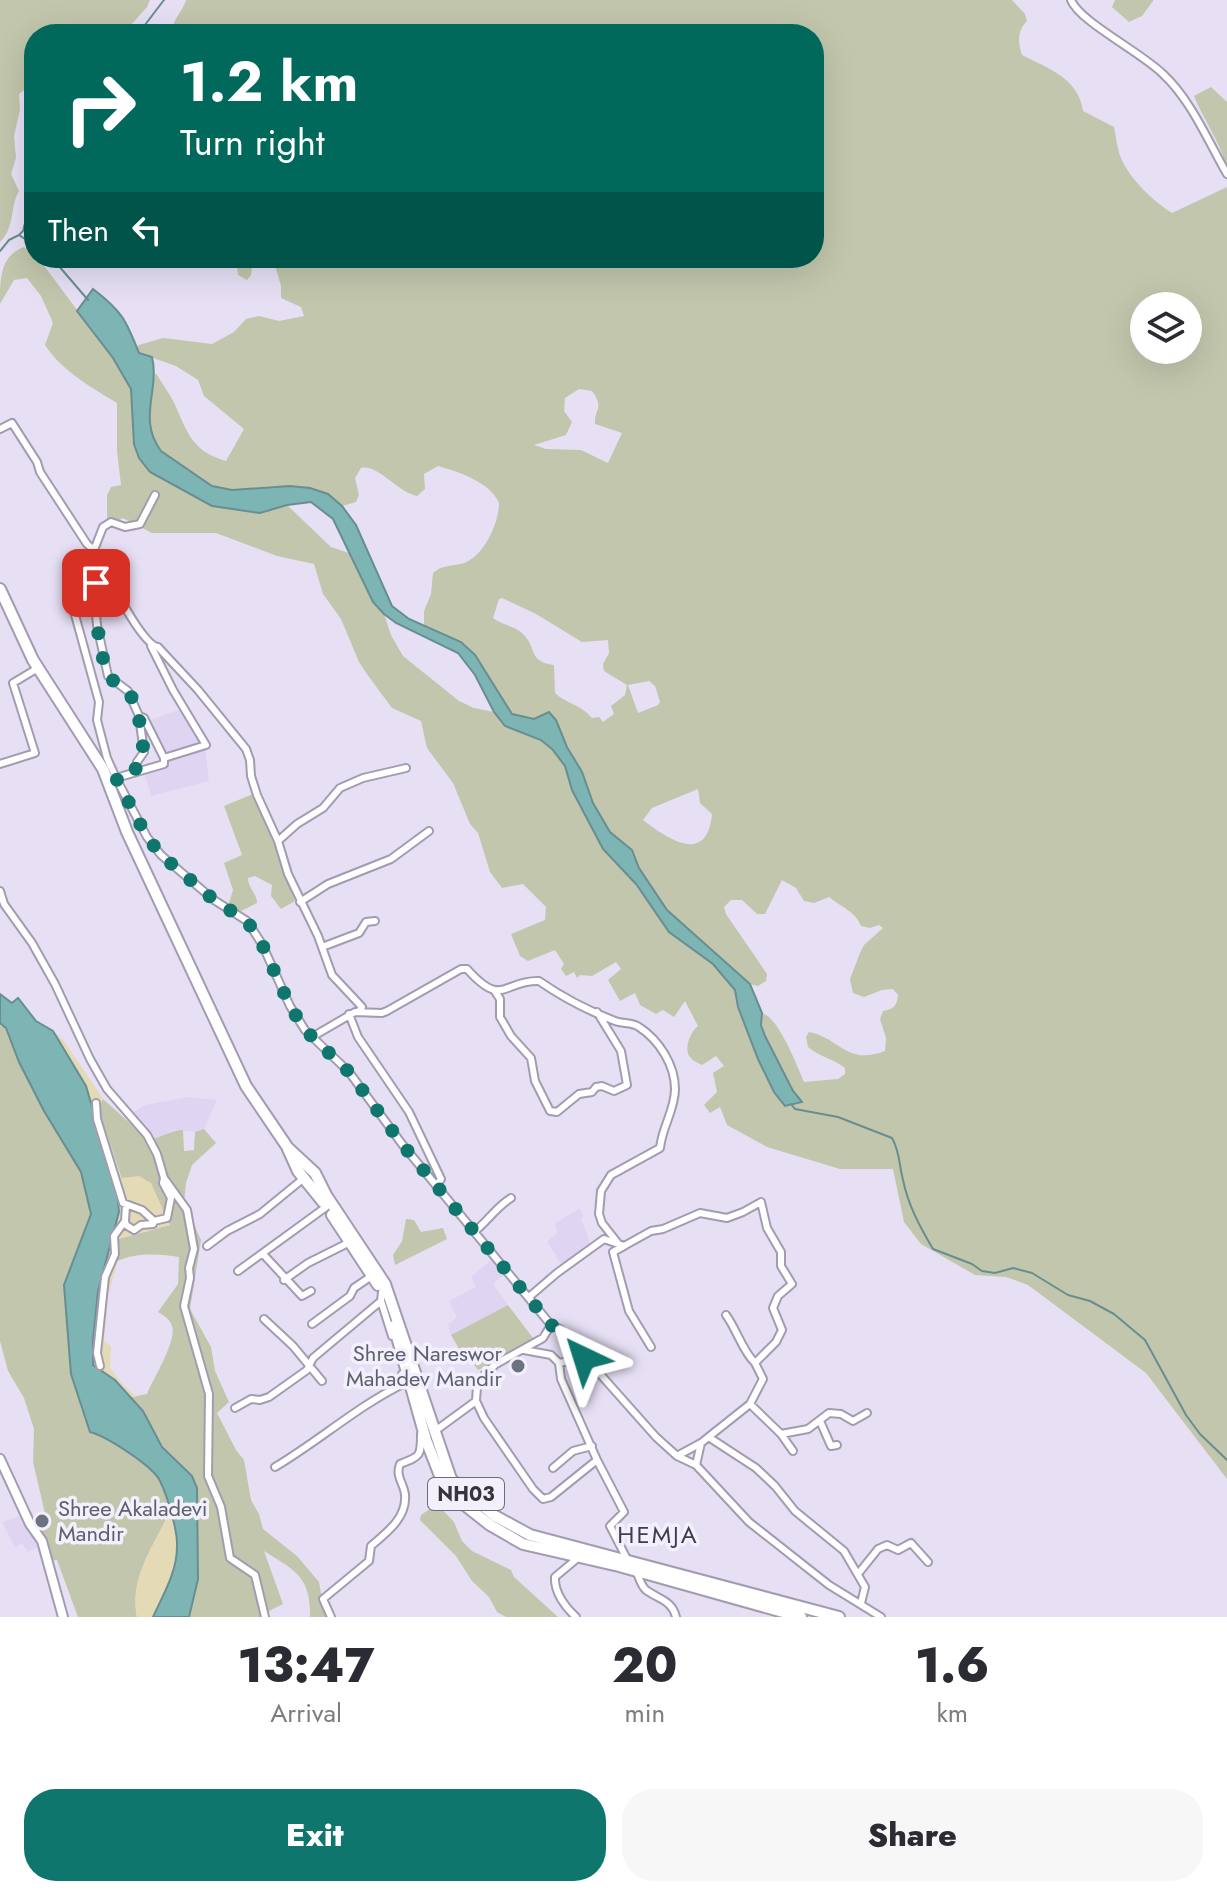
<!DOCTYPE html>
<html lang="en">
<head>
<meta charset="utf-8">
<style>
  :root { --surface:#fff; --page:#f7f7f7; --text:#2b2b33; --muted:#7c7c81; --accent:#0f766e }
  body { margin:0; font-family:Jost,sans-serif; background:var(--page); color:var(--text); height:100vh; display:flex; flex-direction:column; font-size:30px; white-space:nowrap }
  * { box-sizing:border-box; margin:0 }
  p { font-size:26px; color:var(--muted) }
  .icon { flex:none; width:44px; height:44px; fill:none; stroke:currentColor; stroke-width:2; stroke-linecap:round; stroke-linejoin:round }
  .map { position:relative; height:1617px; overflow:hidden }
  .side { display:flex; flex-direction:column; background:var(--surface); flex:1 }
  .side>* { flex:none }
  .top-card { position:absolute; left:24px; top:24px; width:800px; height:244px; border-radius:32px; box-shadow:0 8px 32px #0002; background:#00695c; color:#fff; overflow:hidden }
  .controls { position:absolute; left:1130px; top:292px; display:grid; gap:16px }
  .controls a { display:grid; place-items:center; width:72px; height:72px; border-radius:50%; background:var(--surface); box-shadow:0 8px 32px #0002; font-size:40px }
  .pin { position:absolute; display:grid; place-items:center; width:68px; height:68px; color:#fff; margin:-34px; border-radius:16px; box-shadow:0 4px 12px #0006 }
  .me { position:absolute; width:88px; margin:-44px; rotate:319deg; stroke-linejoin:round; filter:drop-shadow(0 0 6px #0008) }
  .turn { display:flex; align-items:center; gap:28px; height:168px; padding:0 24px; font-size:36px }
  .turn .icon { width:104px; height:104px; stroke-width:2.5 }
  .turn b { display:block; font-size:56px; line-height:68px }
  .then { display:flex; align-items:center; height:76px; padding:0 24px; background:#0003; gap:16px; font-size:30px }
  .eta { display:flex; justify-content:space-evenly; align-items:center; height:136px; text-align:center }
  .eta b { font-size:48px; font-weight:800; line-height:56px }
  .button { display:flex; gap:16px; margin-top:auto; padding:16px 24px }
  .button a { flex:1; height:92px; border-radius:32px; background:var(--accent); color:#fff; font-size:32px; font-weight:800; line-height:92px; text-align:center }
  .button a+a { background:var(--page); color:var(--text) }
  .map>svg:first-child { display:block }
  .built { fill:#dfd5f2 }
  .green { fill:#c1c6ac; fill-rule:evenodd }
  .sand { fill:#e4dab5 }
  .water { fill:#7db5b5; stroke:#688e91; stroke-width:2 }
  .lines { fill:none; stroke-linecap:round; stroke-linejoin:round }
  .stream { stroke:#688e91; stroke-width:2 }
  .minor-casing { stroke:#a39cb0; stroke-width:10 }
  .major-casing { stroke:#a39cb0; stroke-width:12 }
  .highway-casing { stroke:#a39cb0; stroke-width:14 }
  .minor { stroke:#fff; stroke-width:6 }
  .major { stroke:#fff; stroke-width:8 }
  .highway { stroke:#fff; stroke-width:10 }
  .route { stroke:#0f766e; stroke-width:14; stroke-dasharray:0 25.2 }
  .worship-dot { fill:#6b7280; stroke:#f3effc; stroke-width:3 }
  .labels { text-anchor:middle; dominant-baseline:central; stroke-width:7; stroke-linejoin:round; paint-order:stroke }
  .shield { fill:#f3effc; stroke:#6f6c76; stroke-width:2 }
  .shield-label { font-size:20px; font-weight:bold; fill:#37343d }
  .worship-label { font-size:22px; fill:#5b616d; stroke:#f3effc; text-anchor:end }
  .neighbourhood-label { font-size:24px; letter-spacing:2px; fill:#413b4c; stroke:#f3effc }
</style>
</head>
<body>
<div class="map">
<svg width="1227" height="1617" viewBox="0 0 1227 1617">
  <rect width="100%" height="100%" fill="#e7e0f5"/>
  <!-- built -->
  <path class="built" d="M181,709L203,745L167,757L147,721Z
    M205,746L209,781L151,796L144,771L170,765L169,759Z
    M189,1097L217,1100L204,1129L195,1132L174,1130L156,1139L148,1140L126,1117L145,1105Z
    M580,1208L584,1216L581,1219L592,1247L563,1267L547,1242L557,1233L555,1223Z
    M491,1260L505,1274L493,1284L508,1305L451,1335L448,1324L457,1318L449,1301L476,1287L471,1277Z
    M23,1515L42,1545L28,1552L22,1544L15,1547L2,1522Z"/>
  <!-- green -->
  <path class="green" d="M0,0H150L147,7L123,34H34V82L19,94L20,110L14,136L16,158L11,174L19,191C9,208 16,226 0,242Z
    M186,0H1012L1025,14L1027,21C1017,31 1018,42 1022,55C1047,68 1079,78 1083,111L1114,127C1116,136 1117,148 1121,158C1129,178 1154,202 1172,213L1227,187V1479L1146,1373L1028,1285L1006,1277L975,1275L921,1244L904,1222L893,1169H840L767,1147L727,1125L720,1107L710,1113L704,1105L717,1092L713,1073L724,1066L716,1056L702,1065C698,1063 693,1061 690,1057C683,1049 691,1031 698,1026L685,1001L674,1017L663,1010L656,1014L640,1005L635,993L620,1001L608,980L621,969L616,962L592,976L580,975L577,978L574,972L566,976L561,969L564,964L555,950L528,961L520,956L511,934L545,920L546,907L523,884L502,888L490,872L478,833L470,824L453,783L427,748L421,721L392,708L369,677L359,662L341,619L323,594L314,564L277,556L216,533H152L123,518L117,521H107V495L111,487L121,485L117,451V403C91,387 62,371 45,345L53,323L41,296L27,278L14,280L0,304C0,278 0,256 24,247L45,267L113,358L131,389L134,444L150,472L212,506L260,513L287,505L331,547L352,554L373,602L384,614L391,635L403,656L459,701L474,708L494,712L505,726L541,740L552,748L565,766L572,790L591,823L669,932L713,964L735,991L738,1007L774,1092L802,1102C785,1082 759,1039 762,1013C778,1017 797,1065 804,1082L838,1079L845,1074V1068C834,1059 820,1057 808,1047L806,1037L809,1032C840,1038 847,1066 885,1051L886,1038L880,1019L883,1011C894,1009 897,1006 898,995L893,989L882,990L864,997L853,993L850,979L860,953L864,945L883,928L879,925L870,928L861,926C855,911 841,907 829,897L814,903L804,901L796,888L782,880L765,914H757L742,900H731L724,907L726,914L767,974L766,981L758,986L750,984L667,910L639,868L632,850L610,832L593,803L582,772L550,713L534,719L512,714L475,655L461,642L424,625V611L431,594L433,573C444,564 451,567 464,563C484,556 499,523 499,503C490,482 459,472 438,466L424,474L425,489L417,496C397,492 378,464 361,468L355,478L359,495L356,502L342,506C318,486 291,484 261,487C251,488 240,491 230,490C205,488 182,465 161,451C145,429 147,398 156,373C162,384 171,395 176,407C188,435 194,452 226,461L244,429L204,396L198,380L176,366L139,353L137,348L139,345L163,338L212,344L234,332L246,319L259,316L279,321L304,316L301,307L281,298V286L273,258H814V34H178V30L172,29C174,18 183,11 186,0ZM1144,306H1188V350H1144ZM579,389L592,391C605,409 594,408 595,424L622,433L608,463L581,450L546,449L534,445L566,435L572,422L564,411L565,398ZM502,598L536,614L582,642L608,640L609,653L603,664L604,671L627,685L625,695L611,706L614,714L603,722L599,717L592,718C579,703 568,705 555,693L554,665C527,661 538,649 523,634C515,626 502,625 493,618L499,599ZM649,681L655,686L660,702L658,705L638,713L628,685ZM698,789L700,803L712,814C707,866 668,839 643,820L652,808Z
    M1115,0H1153V1L1142,16L1129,22L1112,7Z
    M1211,87L1227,102V170C1222,144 1204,121 1194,96Z
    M236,258H253L251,275L247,280L238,275Z
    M253,794L261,808L295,901L281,909L271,896L272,885L255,876L248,878C248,889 257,893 257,903L239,912L228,906L233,890L224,863L242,855L224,806Z
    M0,1023L5,1028L19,1062L44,1111L81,1172L91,1214L64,1285L71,1374L102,1435L152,1470L160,1479L170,1511C155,1544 129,1578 137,1617H78L57,1560L48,1561L39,1534L48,1526L33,1462L34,1429L24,1398L8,1371L0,1341Z
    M103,1099L149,1140C161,1138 170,1130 183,1130L184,1151L194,1150L195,1132L204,1129L216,1143L192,1165L186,1183L184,1202L201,1240L190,1309L211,1347L215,1371L229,1402L217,1413L236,1450L244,1460L251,1500L259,1514L263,1529L297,1556L319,1582L324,1611L329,1617H310C311,1576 294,1570 264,1551L283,1604L263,1614V1617H189L198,1579L174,1460C156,1441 148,1417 131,1397L147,1394C153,1379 177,1341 172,1326C170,1319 163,1315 158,1312L178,1284L179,1257C160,1254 136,1252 118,1261V1239L170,1225L122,1179L98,1108Z
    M406,1219L414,1220L421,1232L443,1228L447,1239L395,1265L393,1255L402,1241Z
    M508,1305L533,1338L518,1351L478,1370L473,1363L467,1362L451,1335Z
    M437,1504L454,1522L462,1541L472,1551L511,1570L514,1577L558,1617H506L497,1612L489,1597L472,1581L456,1556L420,1520L421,1515Z"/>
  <!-- sand -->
  <path class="sand" d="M53,1031L64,1041L103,1099L98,1109L121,1178L139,1176L151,1183L170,1225L118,1239V1261L108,1295L104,1341L111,1346L110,1368L123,1385L137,1397H131L115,1380L93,1365V1340L98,1291L119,1212L116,1188L109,1171L103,1140L86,1086Z
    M170,1511L178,1547L167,1590L153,1617H137C129,1577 154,1546 170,1511Z"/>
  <!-- water -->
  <path class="water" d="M93,289C122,311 126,320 139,353L152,357C160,390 137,419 161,451L212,486L232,490L290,486L310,488L328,494L342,506L356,525L392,606L409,619L461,642L475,655L512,714L534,719L549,712L556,720L567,747L582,772L593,803L610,832L632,850L639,868L667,910L750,984L762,1013L761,1025L765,1036L793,1091L802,1102L785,1106L774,1092L758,1059L738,1007L735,990L713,964L669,932L636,884L603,849L572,790L565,766L552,749L541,740L505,726L494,712L475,675L458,653L396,623L384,614L373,602L333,519L311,502L287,505L260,513L212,506L150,472L139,458L134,444L131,389L113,358L77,311Z
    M0,994L12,1003L18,998L36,1021L53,1031L86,1086L117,1192L119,1212L98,1291L93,1340V1365L115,1380L143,1411L162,1447L192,1476L197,1488L198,1579L189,1617H153C163,1595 177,1572 177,1547C178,1531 167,1495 160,1481C153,1466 106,1436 90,1432L71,1374L64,1285L91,1214L81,1172L44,1111L19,1062L6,1028L0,1023Z"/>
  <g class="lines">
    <!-- stream -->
    <path class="stream" d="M138,34L164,0
      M19,235L23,231L34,187
      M0,251L9,240L19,235L34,245
      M52,258L88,300
      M791,1104L795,1109L838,1117L892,1138C900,1152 899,1165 903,1180C908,1205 920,1227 933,1249L972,1264L982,1271L995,1273L1013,1268L1032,1273L1068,1295L1090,1301L1114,1314L1145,1340L1186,1415L1200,1434L1227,1460"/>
    <defs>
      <path id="minor" d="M1071,0C1080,22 1141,52 1163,74C1191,100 1208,141 1227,174
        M0,429L12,423L37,462L40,472L87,544L94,550C105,569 140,644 158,647L198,690L246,749L250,760L251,776L257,795L278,841L288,874L318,936L332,975L362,1007L360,1010
        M155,495L140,524L125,527L111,522L103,527L94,550V591L97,625L108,676L128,691L139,716L144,718L164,758V764L116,778L147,837L161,855L214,900L247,921L262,944L290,1006L305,1030L349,1072L402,1144L551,1325L560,1329L656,1437L677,1456L696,1465L749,1522L829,1585L881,1617
        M69,593L99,702L97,720L107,758L116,778
        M151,646L173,690L206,745L164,758
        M0,764L35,753L13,683L38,668
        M135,772L137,762L144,752L139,716
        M278,841L297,824L323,808L340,788L363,778L406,768
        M0,891L4,904L32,943L55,984L90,1059L107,1089L147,1135L157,1154L164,1178L187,1210L194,1249L189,1268L190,1278L184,1306L209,1394L208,1476L221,1507L230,1558L255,1575L265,1617
        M300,902L328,884L391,859L429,831
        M322,947L359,933L366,922L375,921
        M494,990L500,999V1017L511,1036L531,1058L535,1081L550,1111L557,1112L579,1094L592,1092L596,1087L602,1086L614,1091L627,1085L621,1051L597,1012
        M349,1014L358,1037L409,1112L441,1179L436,1186
        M312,1037L355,1012L382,1013L387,1011L461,969H467C503,1009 503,980 539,981C562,997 589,1011 615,1021C623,1024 632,1022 639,1027C659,1040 675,1065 675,1089C675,1110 662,1127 660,1148L611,1175L601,1191L599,1214L602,1223L617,1242
        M96,1103L97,1119L123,1203L142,1210L154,1221L167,1218L171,1198L163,1183L164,1178
        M125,1221L126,1225L134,1230L141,1225L153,1224L154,1221
        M474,1232C488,1221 496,1207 511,1198
        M207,1246L227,1231L260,1214L304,1178
        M624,1246L613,1252L629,1311L651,1347
        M263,1254L302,1296L311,1291
        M238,1271L326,1207
        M284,1280L308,1263L350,1242
        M529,1297L557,1273L604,1239L624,1246L651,1231L663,1229L700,1213L727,1218L743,1212L761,1202L767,1228L781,1252V1266L792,1284L778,1296L773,1308L782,1330L776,1342L755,1363L763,1379L750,1404L701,1443L696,1465
        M381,1301L392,1336
        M726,1315C737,1330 742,1350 755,1363
        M264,1319L293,1346L322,1381
        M312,1324L350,1296L354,1288L373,1275
        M524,1350L551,1355L559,1363L561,1379L597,1460L624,1512L610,1526L628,1561
        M559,1363L584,1358
        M100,1366L97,1353L105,1277L115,1254L114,1236L125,1221L126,1205
        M476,1401L484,1418L533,1489L543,1499L551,1497L597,1460
        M750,1404L781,1434L808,1429L829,1413L841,1414L853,1421L867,1413
        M235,1408L251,1399L260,1400L269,1397L307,1370L313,1358L381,1301L382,1292
        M820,1421L831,1446L837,1445
        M435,1431L476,1401L477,1386L485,1374L496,1364L543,1338L551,1325
        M781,1434L793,1451
        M710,1438L756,1468L775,1486L795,1511L844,1551L865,1587L861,1603
        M677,1456L701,1443
        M275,1467C319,1441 359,1405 405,1383L402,1374
        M553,1468L573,1451L592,1446
        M636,1571C639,1577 641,1586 646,1590C658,1599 672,1600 676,1617
        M858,1574L878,1549L887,1545L898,1550L911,1543L928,1562
        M331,1617L323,1599L369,1561L371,1546C386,1533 407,1518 405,1495C404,1483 395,1477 400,1464C421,1456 421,1456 421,1434
        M576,1617C565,1607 554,1592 555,1577L579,1557"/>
      <path id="major" d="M0,1459L30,1524L42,1541L63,1617"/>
      <path id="highway" d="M0,589L33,660L103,769L127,832L246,1086L288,1148L315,1173L326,1195L385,1284L451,1479L495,1516L530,1535L839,1617
        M288,1149L298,1171L323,1202
        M332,1215L378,1285
        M394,1326L426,1440L442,1481L452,1495L490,1525L523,1544L619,1566L801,1617"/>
    </defs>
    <!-- minor casing -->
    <use href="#minor" class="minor-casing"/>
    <!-- major casing -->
    <use href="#major" class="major-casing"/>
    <!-- highway casing -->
    <use href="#highway" class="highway-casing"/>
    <!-- minor -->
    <use href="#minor" class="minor"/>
    <!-- major -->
    <use href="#major" class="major"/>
    <!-- highway -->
    <use href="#highway" class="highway"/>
  </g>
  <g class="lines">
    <!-- route -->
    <path class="route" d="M96,583C92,598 101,664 109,676C113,683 124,686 128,692C141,709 140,733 144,752L137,762L135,772L116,778L147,837L161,855L214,900L247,921L262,944L290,1006L305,1030L349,1072L402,1144L551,1325L560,1329L584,1358"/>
  </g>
  <!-- markers -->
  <g class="worship-dot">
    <circle cx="518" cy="1366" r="8"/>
    <circle cx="42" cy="1521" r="8"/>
  </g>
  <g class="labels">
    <!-- shield labels -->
    <rect class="shield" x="428" y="1478" width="76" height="32" rx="6"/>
    <g class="shield-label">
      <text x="466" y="1494">NH03</text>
    </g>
    <!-- worship labels -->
    <g class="worship-label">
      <text x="502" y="1353">Shree Nareswor<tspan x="502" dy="25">Mahadev Mandir</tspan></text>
      <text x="58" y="1508" text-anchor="start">Shree Akaladevi<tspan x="58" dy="25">Mandir</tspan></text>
    </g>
    <!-- neighbourhood labels -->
    <g class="neighbourhood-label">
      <text x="658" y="1534">HEMJA</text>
    </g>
  </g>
</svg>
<div class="controls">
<a><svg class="icon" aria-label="layers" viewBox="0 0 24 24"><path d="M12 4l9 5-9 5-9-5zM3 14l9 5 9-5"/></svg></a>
</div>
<div class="pin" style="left:96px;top:583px;background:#d93025"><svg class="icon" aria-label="arrive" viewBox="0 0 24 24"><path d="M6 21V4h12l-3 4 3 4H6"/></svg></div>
<svg class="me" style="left:584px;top:1358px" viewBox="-20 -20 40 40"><path d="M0-17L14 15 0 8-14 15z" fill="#0f766e" stroke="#fff" stroke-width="4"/></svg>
<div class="top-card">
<div class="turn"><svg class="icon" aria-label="right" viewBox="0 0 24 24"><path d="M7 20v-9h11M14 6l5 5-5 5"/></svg><div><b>1.2 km</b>Turn right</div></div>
<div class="then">Then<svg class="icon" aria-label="left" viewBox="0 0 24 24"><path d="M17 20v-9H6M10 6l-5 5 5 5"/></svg></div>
</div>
</div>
<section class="side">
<div class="eta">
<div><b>13:47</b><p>Arrival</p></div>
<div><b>20</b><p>min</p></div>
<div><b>1.6</b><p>km</p></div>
</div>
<div class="button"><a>Exit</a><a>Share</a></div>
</section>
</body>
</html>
